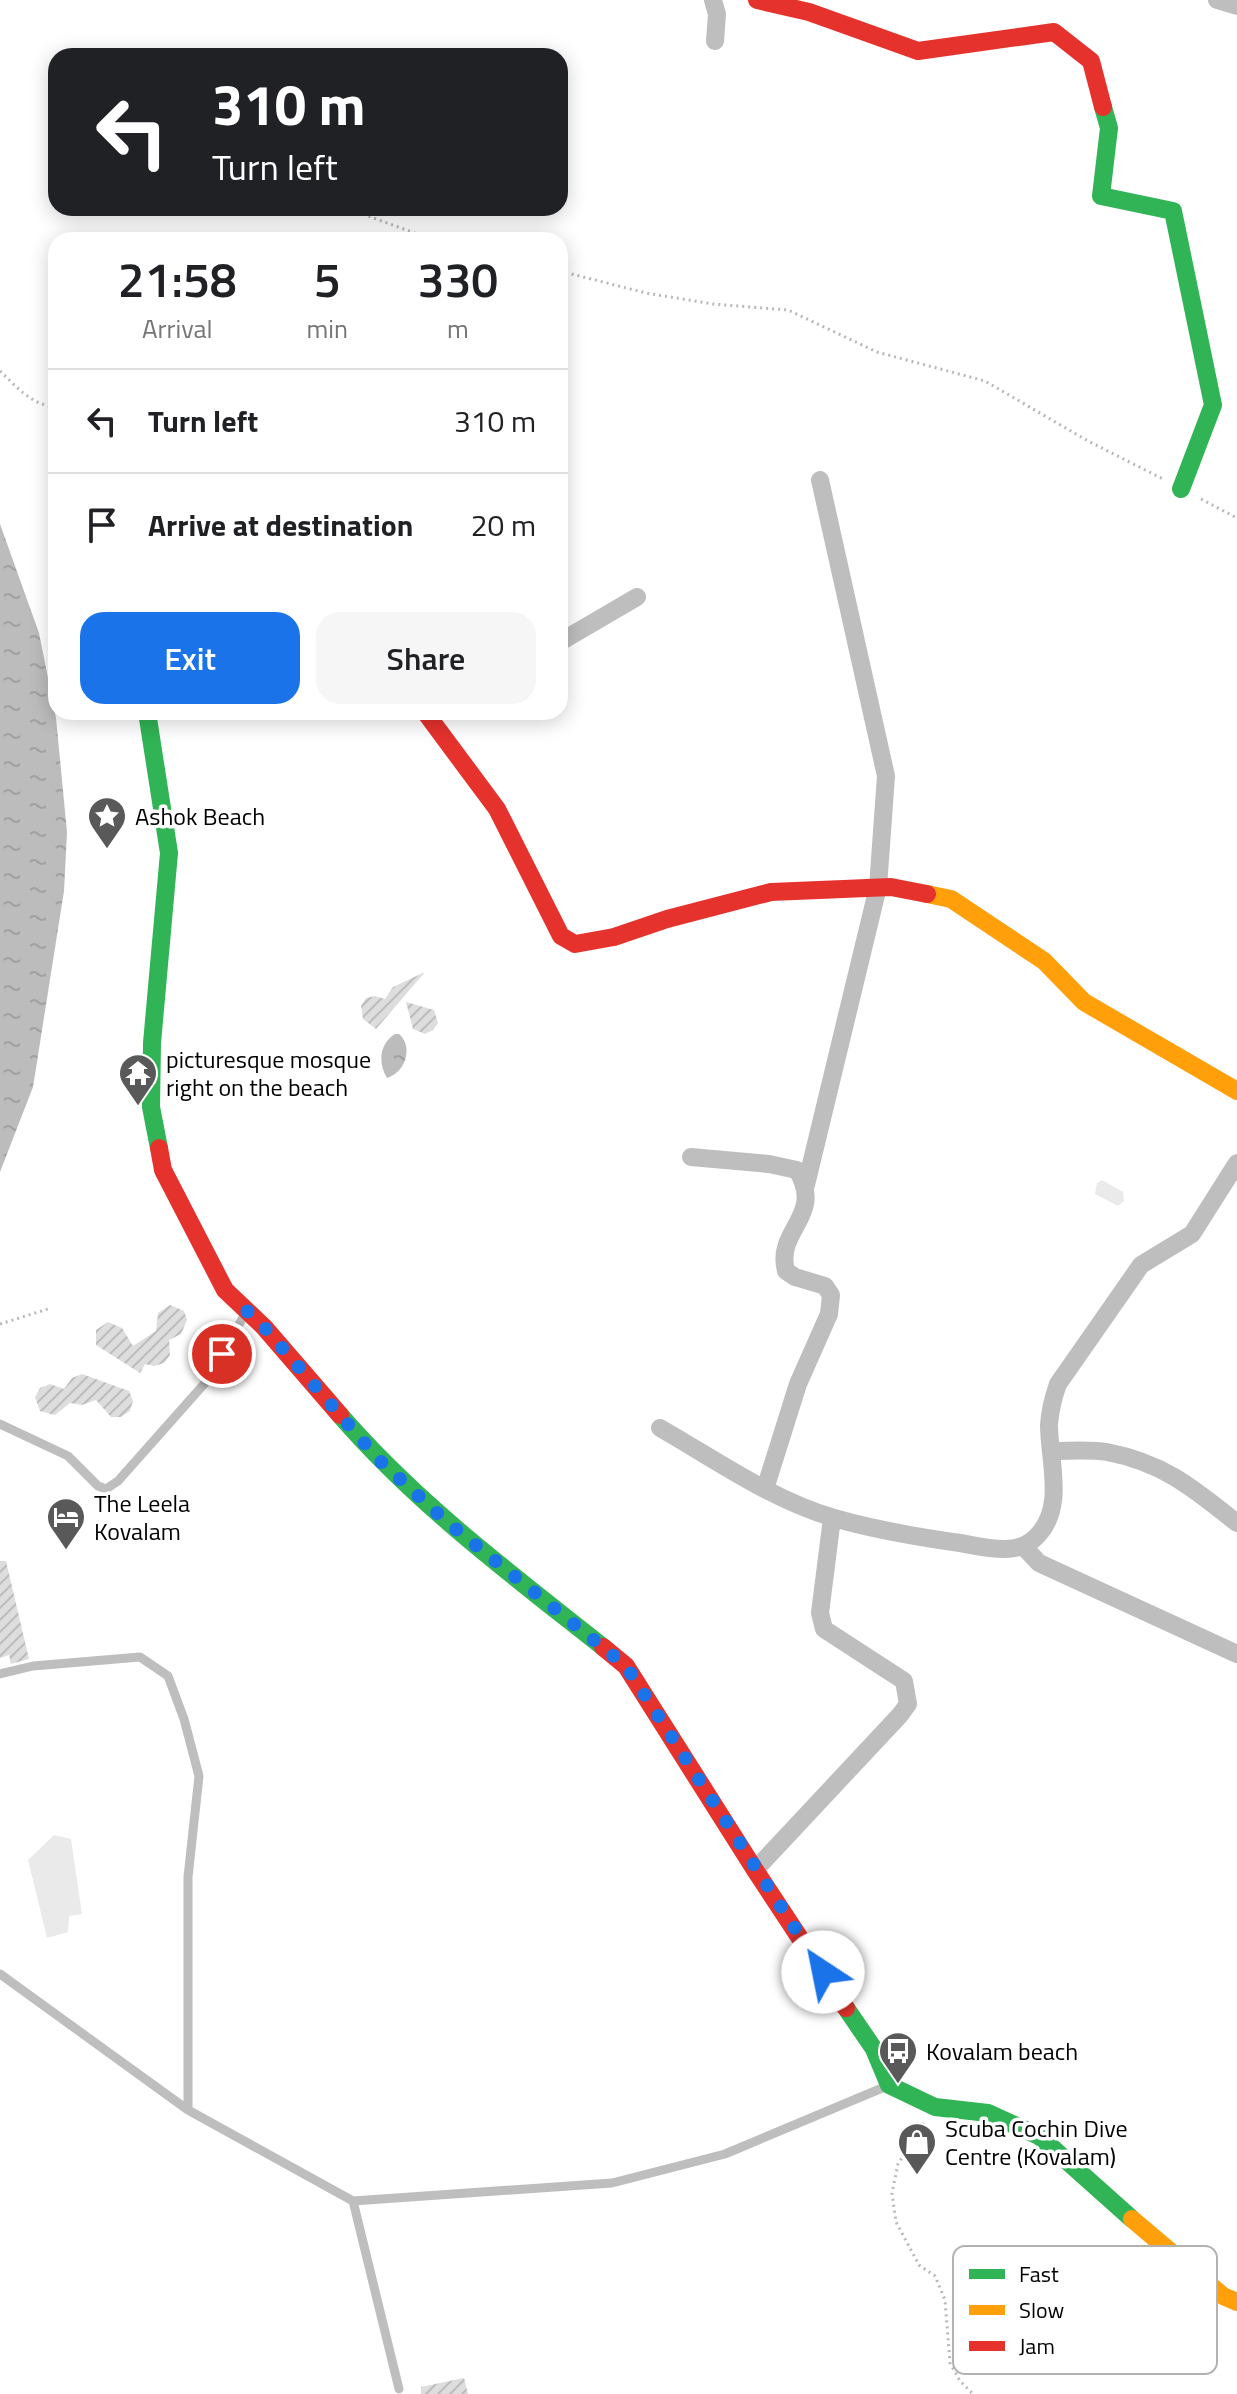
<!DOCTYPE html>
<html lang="en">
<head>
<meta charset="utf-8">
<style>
  :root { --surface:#fff; --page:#f6f6f6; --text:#202124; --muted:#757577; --line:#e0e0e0; --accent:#1a73e8 }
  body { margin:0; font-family:"Titillium Web",sans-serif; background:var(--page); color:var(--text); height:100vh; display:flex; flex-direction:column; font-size:30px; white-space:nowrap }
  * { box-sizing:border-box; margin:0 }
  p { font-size:26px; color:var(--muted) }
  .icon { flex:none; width:44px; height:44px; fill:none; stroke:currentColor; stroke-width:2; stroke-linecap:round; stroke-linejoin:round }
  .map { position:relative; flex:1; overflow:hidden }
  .panel { position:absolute; left:48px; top:232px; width:520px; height:488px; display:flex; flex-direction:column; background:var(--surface); border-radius:24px; box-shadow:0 4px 20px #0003 }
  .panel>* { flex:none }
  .top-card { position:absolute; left:48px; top:48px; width:520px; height:168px; border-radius:24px; box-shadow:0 4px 20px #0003; background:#202124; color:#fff; overflow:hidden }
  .pin { position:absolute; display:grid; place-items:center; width:68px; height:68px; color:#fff; margin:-34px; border:4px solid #fff; border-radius:50%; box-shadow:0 2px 8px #0007 }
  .me { position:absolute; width:88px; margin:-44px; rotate:326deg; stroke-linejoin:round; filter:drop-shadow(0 0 6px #0008) }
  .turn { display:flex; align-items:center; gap:28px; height:168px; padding:0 32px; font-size:36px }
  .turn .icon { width:104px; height:104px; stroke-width:2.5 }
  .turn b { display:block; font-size:56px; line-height:68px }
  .eta { display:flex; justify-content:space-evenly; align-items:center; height:136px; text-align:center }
  .eta b { font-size:48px; font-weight:600; line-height:56px }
  .button { display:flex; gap:16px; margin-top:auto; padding:16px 32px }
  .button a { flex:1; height:92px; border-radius:24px; background:var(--accent); color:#fff; font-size:32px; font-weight:600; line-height:92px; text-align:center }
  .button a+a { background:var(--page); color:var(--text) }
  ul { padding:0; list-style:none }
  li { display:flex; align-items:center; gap:24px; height:104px; padding:0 32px; border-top:2px solid var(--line) }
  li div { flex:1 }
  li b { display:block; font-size:30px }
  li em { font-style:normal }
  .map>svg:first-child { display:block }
  .garden { fill:#eaeaea }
  .water { fill:url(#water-ripples) }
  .building { fill:url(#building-hatch) }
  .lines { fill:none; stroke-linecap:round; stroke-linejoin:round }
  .path { stroke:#b8b8b8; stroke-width:3; stroke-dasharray:2 4; stroke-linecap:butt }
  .lane { stroke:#bebebe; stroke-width:9 }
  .street { stroke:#bebebe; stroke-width:18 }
  .fast { stroke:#30b455; stroke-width:18 }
  .slow { stroke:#ff9f0a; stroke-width:18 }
  .jam { stroke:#e5322d; stroke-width:18 }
  .route { stroke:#1a73e8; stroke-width:14; stroke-dasharray:0 25.2 }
  .labels { text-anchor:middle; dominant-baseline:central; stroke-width:7; stroke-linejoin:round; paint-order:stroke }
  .poi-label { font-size:24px; fill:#000; stroke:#fff; text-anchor:start }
  .key { fill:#fff; stroke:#b2b2b2; stroke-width:2 }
  .key-label { font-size:22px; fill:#000 }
</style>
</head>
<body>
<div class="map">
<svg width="1237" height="2394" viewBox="0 0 1237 2394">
  <defs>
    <pattern id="water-ripples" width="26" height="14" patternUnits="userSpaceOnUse" patternTransform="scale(2)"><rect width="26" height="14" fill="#bcbcbc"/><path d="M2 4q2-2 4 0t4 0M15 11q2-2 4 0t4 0" fill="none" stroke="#a0a0a0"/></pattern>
    <pattern id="building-hatch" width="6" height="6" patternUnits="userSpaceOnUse" patternTransform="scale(2)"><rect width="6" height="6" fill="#ddd"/><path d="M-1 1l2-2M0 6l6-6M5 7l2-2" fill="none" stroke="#bcbcbc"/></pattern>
  </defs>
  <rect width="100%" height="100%" fill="#fff"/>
  <!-- garden -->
  <path class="garden" d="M1102,1180L1123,1192L1124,1201L1118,1206L1095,1194L1097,1183Z
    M54,1835L71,1839L82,1914L69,1916L68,1932L47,1938L28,1860Z"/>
  <!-- water -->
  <path class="water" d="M0,524L39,633L56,718L67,832L64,891L33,1087L0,1172Z
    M395,1034H399C414,1047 405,1073 387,1078C378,1063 379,1044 395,1034Z"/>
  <!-- building -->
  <path class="building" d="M425,972L376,1029L363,1019L361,1006L366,998L375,996L385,999L393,987Z
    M406,1002L434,1010L438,1023L433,1030L425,1034L413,1029Z
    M170,1305L184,1311L187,1320L181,1334L169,1340L170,1355L164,1363L154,1366L145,1364L140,1373L96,1345V1330L108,1322L122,1328L133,1346L156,1331L158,1313Z
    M82,1374L129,1391L133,1401L130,1411L121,1417H111L96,1400L82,1405L70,1403L55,1415L40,1411L35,1397L40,1388L50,1384L64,1389L72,1378Z
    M0,1561H6L29,1659L11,1664L9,1655L0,1658Z
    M464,2378L468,2394H421V2387Z"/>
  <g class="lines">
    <!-- path -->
    <path class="path" d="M346,208L434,240
      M560,271L646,293L713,304L788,310L877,352L985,381L1088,441L1163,479
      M0,371C17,387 31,405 56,407
      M1201,499L1237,518
      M0,1324L48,1309
      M924,2123L898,2164L892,2193L896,2222L919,2265L935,2276L945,2300L950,2363L960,2381L973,2394"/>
    <!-- lane -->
    <path class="lane" d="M0,1424L68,1456L98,1486L106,1489L118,1481L205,1383L245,1314
      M0,1674L33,1666L140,1657L168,1676L184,1719L199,1776L188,1877V2110
      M0,1974L188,2110L353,2201L612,2183L725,2154L887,2086
      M353,2201L399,2389"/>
    <!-- street -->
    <path class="street" d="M713,0L717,14L715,41
      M1217,0L1237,6
      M560,642L637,597
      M691,1157L769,1164L797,1170C825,1217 775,1229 786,1271L795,1277L825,1286L831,1295L829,1314L798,1384L765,1489
      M806,1185L878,887L886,776L820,480
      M660,1428C716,1460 772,1500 834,1518C875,1530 918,1537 960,1543C984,1547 1017,1557 1036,1537C1066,1508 1049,1461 1049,1425C1050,1410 1053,1398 1058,1384L1141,1265L1192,1234L1237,1163
      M1051,1451C1069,1451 1090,1449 1107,1452C1164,1463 1193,1488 1237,1523
      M1023,1546L1039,1563L1237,1654
      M755,1870L900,1715L908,1704L904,1681L824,1629L820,1613L832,1518"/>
    <!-- fast -->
    <path class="fast" d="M1103,107L1109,128L1101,196L1173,211L1213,405L1181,489
      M147,712L169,853L152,1043L151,1107L159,1148
      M340,1415C417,1504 511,1574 603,1647
      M846,2008L874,2049L889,2085L935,2107L988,2113L1039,2136L1132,2219"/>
    <!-- slow -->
    <path class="slow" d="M927,894L951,899L1044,961L1084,1002L1237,1091
      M1132,2219L1223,2296L1237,2302"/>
    <!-- jam -->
    <path class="jam" d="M757,0L809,12L918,51L1054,32L1091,61L1103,107
      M425,712L497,809L561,936L575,944L614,937L667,919L771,892L891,887L927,894
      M159,1148L163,1170L225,1290L264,1327L340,1415
      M603,1647L626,1666L755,1870L846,2008"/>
  </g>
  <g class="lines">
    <!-- route -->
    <path class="route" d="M222,1354L247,1311L264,1327L379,1460L447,1522L626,1666L823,1972"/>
  </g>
  <!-- icons -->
  <defs>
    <symbol id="sight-pin" viewBox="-11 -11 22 30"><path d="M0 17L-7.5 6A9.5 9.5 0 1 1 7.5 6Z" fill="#595959" stroke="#fff"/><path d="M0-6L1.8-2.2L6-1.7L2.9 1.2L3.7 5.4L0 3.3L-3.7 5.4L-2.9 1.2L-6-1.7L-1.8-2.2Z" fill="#fff"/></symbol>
    <symbol id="temple-pin" viewBox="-11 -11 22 30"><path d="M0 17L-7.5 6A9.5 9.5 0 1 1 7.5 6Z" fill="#595959" stroke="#fff"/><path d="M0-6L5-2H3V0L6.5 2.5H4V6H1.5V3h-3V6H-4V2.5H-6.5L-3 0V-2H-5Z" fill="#fff"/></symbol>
    <symbol id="hotel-pin" viewBox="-11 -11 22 30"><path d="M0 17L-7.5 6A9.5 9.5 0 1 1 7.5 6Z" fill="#595959" stroke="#fff"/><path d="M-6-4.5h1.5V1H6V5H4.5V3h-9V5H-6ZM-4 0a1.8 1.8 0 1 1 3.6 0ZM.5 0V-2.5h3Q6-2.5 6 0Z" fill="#fff"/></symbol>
    <symbol id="bus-pin" viewBox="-11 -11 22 30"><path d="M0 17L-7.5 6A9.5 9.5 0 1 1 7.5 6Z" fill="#595959" stroke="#fff"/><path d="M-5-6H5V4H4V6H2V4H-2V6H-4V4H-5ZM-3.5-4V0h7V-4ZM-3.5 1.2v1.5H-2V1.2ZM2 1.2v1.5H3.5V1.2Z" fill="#fff"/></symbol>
    <symbol id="shop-pin" viewBox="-11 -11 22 30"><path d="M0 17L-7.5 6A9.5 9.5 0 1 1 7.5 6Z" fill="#595959" stroke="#fff"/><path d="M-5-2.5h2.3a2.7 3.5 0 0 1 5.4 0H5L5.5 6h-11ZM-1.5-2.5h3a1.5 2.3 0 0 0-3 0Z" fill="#fff"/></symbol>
  </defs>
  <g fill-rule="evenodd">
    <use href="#sight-pin" x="85" y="794" width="44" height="60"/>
    <use href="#temple-pin" x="116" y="1051" width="44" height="60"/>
    <use href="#hotel-pin" x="44" y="1495" width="44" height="60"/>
    <use href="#bus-pin" x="876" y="2029" width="44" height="60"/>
    <use href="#shop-pin" x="895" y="2120" width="44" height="60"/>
  </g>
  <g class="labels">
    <!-- poi labels -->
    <g class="poi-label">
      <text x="135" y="816">Ashok Beach</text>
      <text x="166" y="1059">picturesque mosque<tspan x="166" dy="28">right on the beach</tspan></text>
      <text x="94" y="1503">The Leela<tspan x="94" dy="28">Kovalam</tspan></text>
      <text x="926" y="2051">Kovalam beach</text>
      <text x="945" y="2128">Scuba Cochin Dive<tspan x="945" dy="28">Centre (Kovalam)</tspan></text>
    </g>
  </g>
  <!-- legend -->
  <rect x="953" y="2246" width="264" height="128" rx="12" class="key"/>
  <rect x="969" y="2269" width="36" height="10" fill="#30b455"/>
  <rect x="969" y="2305" width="36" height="10" fill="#ff9f0a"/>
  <rect x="969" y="2341" width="36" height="10" fill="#e5322d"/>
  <g class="key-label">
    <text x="1019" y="2282">Fast</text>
    <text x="1019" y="2318">Slow</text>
    <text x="1019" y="2354">Jam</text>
  </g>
</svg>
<div class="pin" style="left:222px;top:1354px;background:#d93025"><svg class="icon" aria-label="arrive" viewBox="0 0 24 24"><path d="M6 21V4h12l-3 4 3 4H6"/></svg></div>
<svg class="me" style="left:823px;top:1972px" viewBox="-20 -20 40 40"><circle r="19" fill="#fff"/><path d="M0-13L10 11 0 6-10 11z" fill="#1a73e8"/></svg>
<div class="top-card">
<div class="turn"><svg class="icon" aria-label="left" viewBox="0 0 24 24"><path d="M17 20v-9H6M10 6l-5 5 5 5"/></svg><div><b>310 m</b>Turn left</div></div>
</div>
<section class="panel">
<div class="eta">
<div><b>21:58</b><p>Arrival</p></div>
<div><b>5</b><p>min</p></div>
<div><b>330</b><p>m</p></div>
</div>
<ul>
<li><svg class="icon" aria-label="left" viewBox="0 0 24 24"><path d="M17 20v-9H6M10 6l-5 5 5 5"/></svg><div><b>Turn left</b></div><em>310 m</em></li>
<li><svg class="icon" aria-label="arrive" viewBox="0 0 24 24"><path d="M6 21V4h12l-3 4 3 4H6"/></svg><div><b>Arrive at destination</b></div><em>20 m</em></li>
</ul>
<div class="button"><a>Exit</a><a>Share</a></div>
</section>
</div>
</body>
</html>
